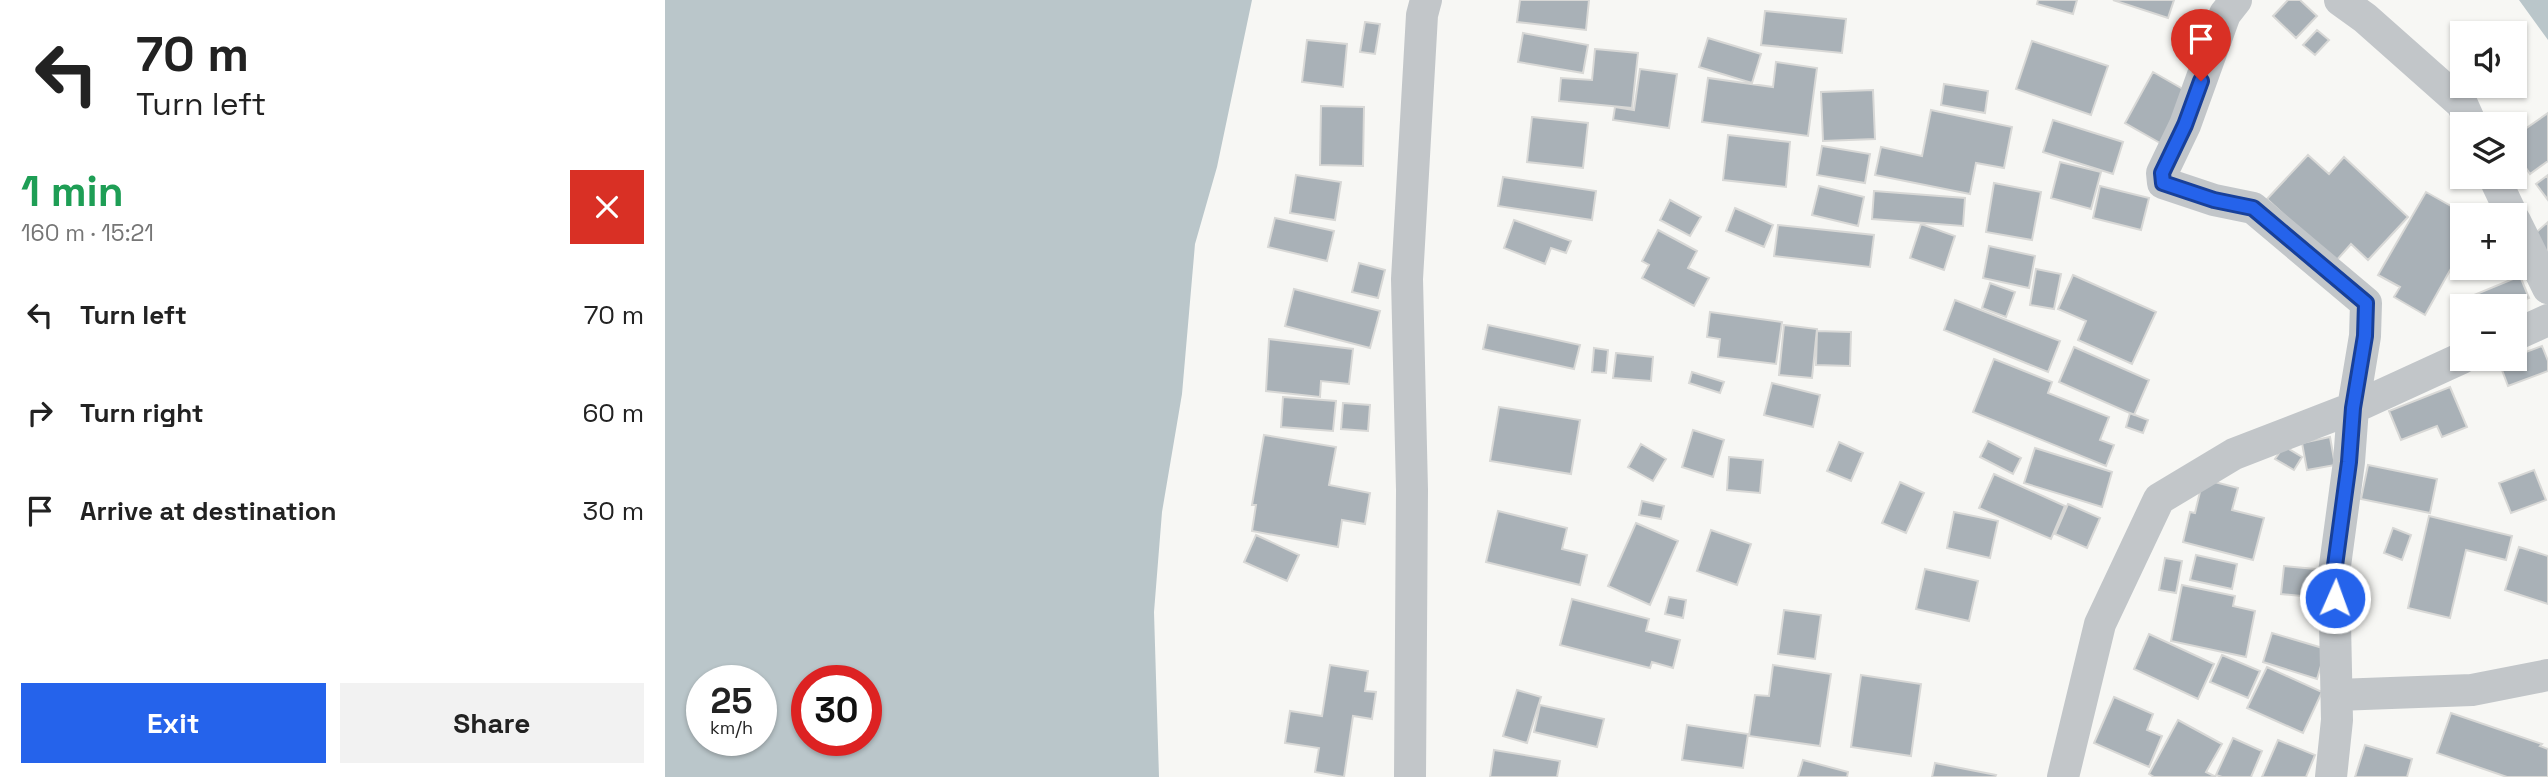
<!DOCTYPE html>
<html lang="en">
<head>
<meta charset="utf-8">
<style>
  :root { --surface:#fff; --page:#f2f2f2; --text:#222; --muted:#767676; --accent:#2563eb }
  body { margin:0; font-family:"Space Grotesk",sans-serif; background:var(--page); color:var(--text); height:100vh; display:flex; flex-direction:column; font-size:26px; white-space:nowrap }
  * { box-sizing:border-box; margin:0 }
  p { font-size:23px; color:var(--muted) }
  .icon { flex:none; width:38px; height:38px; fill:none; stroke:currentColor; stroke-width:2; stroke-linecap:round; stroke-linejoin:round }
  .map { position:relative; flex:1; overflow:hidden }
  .details { display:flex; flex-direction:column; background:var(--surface); width:665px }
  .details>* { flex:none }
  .banner { background:#fff; color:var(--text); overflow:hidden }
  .buttons { position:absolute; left:1785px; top:21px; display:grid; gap:14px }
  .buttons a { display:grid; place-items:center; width:77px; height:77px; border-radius:0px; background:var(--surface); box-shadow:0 2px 5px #0004; font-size:35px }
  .speed { position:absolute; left:21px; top:665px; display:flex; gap:14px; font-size:35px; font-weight:700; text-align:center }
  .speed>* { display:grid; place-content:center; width:91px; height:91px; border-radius:50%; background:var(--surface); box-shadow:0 2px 5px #0004; line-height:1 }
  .speed small { font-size:18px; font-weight:400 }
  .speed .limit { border:10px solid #d22; background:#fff; color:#111 }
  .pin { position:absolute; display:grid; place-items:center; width:60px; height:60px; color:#fff; margin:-72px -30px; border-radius:50% 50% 50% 0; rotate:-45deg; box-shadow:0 0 7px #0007 }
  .pin .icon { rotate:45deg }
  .me { position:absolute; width:77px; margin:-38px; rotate:2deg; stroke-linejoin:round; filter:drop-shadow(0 0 5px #0008) }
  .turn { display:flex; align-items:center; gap:24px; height:147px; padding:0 21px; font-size:32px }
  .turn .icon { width:91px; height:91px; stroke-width:2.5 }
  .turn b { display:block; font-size:49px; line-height:60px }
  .round { display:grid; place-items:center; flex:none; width:74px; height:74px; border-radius:0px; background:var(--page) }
  .headline { display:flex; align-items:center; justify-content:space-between; height:119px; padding:0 21px }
  h1 { font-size:42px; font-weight:700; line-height:52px; color:#1e9e55 }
  .cta { display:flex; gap:14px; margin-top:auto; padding:14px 21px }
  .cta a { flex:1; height:80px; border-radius:0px; background:var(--accent); color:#fff; font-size:28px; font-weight:700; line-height:80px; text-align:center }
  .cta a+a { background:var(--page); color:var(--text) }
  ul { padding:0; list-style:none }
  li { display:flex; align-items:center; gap:21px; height:98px; padding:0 21px }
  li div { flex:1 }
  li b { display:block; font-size:26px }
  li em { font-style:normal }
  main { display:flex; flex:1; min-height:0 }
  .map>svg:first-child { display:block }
  .water { fill:#bac6ca; fill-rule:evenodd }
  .building { fill:#a9b1b7; stroke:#d8d8d6; stroke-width:2 }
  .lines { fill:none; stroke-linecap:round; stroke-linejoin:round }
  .minor { stroke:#c2c6c9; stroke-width:32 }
  .route-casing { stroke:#184099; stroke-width:18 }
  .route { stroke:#2563eb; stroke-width:12 }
</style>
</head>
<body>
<main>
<section class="details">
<div class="banner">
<div class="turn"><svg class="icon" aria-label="left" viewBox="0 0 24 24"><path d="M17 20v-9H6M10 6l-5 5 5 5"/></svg><div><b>70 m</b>Turn left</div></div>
</div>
<div class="headline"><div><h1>1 min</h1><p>160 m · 15:21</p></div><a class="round" style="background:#d93025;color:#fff"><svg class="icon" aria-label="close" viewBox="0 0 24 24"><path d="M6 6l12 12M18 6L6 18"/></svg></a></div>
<ul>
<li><svg class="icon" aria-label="left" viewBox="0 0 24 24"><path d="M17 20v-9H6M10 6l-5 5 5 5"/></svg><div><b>Turn left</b></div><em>70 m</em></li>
<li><svg class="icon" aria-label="right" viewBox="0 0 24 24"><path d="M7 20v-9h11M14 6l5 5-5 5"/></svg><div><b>Turn right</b></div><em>60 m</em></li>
<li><svg class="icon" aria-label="arrive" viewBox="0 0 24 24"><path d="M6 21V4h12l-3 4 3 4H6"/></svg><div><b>Arrive at destination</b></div><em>30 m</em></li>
</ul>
<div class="cta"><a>Exit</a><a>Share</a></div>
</section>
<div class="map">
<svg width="1883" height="777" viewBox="0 0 1883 777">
  <rect width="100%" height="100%" fill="#f7f7f4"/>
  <!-- water -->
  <path class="water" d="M0,0H587L552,167L530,244L517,394L497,512L489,612L494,777H0ZM37,681H96V740H37ZM142,681H201V740H142Z
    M1854,0H1883V40Z"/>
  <!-- building -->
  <path class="building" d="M855,0H924L921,30L852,22Z
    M1373,0H1412L1408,14L1372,4Z
    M1448,0H1509L1503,18Z
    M1623,0H1635L1652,16L1631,38L1608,16Z
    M1100,11L1181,19L1177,53L1096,45Z
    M700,22L715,24L710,54L695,52Z
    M1652,30L1664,40L1650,55L1638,45Z
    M858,33L923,45L918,73L853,62Z
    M1043,38L1096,54L1087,83L1034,67Z
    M642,40L682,44L678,87L637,82Z
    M1367,41L1443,66L1426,115L1351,89Z
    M930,49L973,53L967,108L894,101L896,78L927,80Z
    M1111,62L1152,68L1143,136L1037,122L1043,78L1108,87Z
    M975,69L1012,74L1004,128L948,120L950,107L969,110Z
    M1488,72L1523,92L1495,143L1460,123Z
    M1279,84L1323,91L1320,113L1276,105Z
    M1208,90L1210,139L1158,141L1156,92Z
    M656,106L699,107L698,166L655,165Z
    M1266,110L1347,127L1339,168L1311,163L1305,194L1210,175L1216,147L1257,156Z
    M1883,113V161L1865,174L1850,151V136Z
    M867,117L923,123L918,168L862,162Z
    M1388,120L1458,142L1448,174L1378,152Z
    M1063,135L1125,142L1121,187L1058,180Z
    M1157,146L1205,154L1200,183L1152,175Z
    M1643,155L1664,174L1679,157L1743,217L1703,260L1686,244L1670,262L1602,199Z
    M1395,162L1436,172L1426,209L1386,198Z
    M631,175L676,182L670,220L625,213Z
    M1883,175V200L1871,184Z
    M838,177L931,191L927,220L833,206Z
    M1329,183L1376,192L1367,240L1321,232Z
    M1154,186L1199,197L1193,226L1147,215Z
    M1435,186L1484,198L1476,230L1428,218Z
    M1209,191L1300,198L1298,226L1207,219Z
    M1761,192L1802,215H1797V249L1760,315L1729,297L1735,287L1713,275Z
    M1005,200L1036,217L1025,236L995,220Z
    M1070,208L1108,225L1099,247L1061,231Z
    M610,218L669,231L662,261L603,247Z
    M849,220L906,241L901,253L886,248L880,264L839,248Z
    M1883,222V255L1867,236Z
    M1256,224L1290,236L1279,270L1245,258Z
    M1113,225L1209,235L1205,267L1109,256Z
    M993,230L1032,251L1023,268L1044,278L1029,306L977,278L984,265L977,261Z
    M1324,246L1370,256L1364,288L1318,278Z
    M694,263L720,270L713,298L687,292Z
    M1371,269L1396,274L1389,309L1365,305Z
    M1408,275L1491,312L1467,364L1413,340L1421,321L1393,309Z
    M1855,276L1864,298L1843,306H1814L1809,295Z
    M1325,283L1350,292L1341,317L1317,308Z
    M629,289L715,311L705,348L620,326Z
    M1290,300L1395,341L1383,372L1279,330Z
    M1045,312L1117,322L1111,364L1053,357L1055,339L1042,337Z
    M823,325L915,345L909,369L818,349Z
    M1119,325L1152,329L1147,378L1114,375Z
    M1152,331L1186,332L1185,366L1151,365Z
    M604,339L688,349L684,384L656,381L655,397L601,391Z
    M1877,346L1883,361V371L1843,386L1834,362L1850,359V356Z
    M1409,347L1484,380L1469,415L1394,382Z
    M929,348L943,350L941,373L927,372Z
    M951,353L988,357L986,381L948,378Z
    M1329,359L1387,382L1383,393L1444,417L1435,440L1449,445L1441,466L1308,412Z
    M1027,372L1059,382L1055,393L1024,383Z
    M1107,383L1155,395L1148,427L1099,415Z
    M1785,387L1802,427L1777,437L1772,426L1736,440L1724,411Z
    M618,397L671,401L668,431L616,427Z
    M678,403L705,405L703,431L676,429Z
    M834,407L915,420L906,474L825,461Z
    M1465,413L1483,420L1478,433L1461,427Z
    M1028,430L1059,440L1048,477L1017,467Z
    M599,435L671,447L664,485L705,493L700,524L677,520L673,547L587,531L591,505H587Z
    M1665,437L1670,465L1642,470L1637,443Z
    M1323,441L1356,458L1348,474L1315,457Z
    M1174,442L1198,453L1186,481L1162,471Z
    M976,444L1001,459L988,481L963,467Z
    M1619,446L1637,457L1629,470L1610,459Z
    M1370,448L1447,472L1437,507L1359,483Z
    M1064,457L1098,460L1095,493L1062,490Z
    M1703,465L1772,479L1765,513L1696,499Z
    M1869,470L1881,500L1846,513L1834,483Z
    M1329,474L1400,506L1386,539L1314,508Z
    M1538,479L1573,488L1567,510L1599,518L1588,560L1518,542L1525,512L1530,513Z
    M1235,482L1259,493L1241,533L1217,523Z
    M977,501L999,506L996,519L974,515Z
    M1403,504L1435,518L1422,548L1390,534Z
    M833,511L902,528L897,549L922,555L915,585L821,562Z
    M1289,512L1333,521L1325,558L1282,548Z
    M1764,516L1847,536L1841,560L1801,550L1785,618L1743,608Z
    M971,523L1013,541L985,605L943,586Z
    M1728,528L1746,535L1737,560L1719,553Z
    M1046,530L1086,544L1072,585L1032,571Z
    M591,535L634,555L622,581L579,562Z
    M1854,547L1883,556V604L1840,590Z
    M1531,555L1572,564L1567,589L1525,580Z
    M1500,558L1517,561L1511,593L1494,590Z
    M1619,566L1661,570L1658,598L1616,594Z
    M1260,569L1313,581L1304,621L1251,609Z
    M1517,585L1570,596L1568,606L1590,611L1581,657L1506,641Z
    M1004,597L1021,600L1018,618L1000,614Z
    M907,599L984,619L981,631L1015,640L1008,668L987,662L985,668L895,645Z
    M1119,610L1156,615L1150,659L1113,654Z
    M1607,633L1661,649L1652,679L1598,662Z
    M1484,634L1549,664L1533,699L1469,669Z
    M1557,655L1595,671L1583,698L1545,682Z
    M665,665L703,671L700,691L711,692L707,719L688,716L679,777L650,772L654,748L620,743L625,711L657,716Z
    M1108,665L1166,674L1155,746L1084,736L1090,695L1104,696Z
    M1602,667L1657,692L1638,733L1582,708Z
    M1196,675L1256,684L1246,756L1186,747Z
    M852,690L876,697L862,743L838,736Z
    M1449,697L1488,714L1482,730L1497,736L1484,767L1429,743Z
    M875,705L939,719L932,747L869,732Z
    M1786,713L1877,744L1875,746L1883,749V777H1842L1772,753Z
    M1513,720L1557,744L1541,772L1551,777H1489L1484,774Z
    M1022,725L1083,734L1078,768L1017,760Z
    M1568,738L1597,751L1586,777H1557L1551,775Z
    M1613,740L1650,755L1641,777H1597Z
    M1700,745L1747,759L1742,777H1690Z
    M829,750L895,761L892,777H825Z
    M1138,760L1183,772L1182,777H1133Z
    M1270,763L1331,775L1330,777H1267Z"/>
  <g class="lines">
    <!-- minor -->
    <path class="minor" d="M1571,0L1560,14L1520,125L1497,173L1498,183L1549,200L1588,208L1701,303L1700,336L1688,408L1684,462L1669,573L1672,720L1666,777
      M1675,0L1700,18L1797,104L1806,124
      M1829,177L1847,215
      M1850,221L1883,288
      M1850,335L1883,320
      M1672,695L1807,690L1883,675
      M745,777L747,490L742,279L757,15L761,0
      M1398,777L1435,624L1494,499L1569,454L1688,408L1797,358"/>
  </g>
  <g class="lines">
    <defs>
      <path id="route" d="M1536,81L1520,125L1497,173L1498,183L1549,200L1588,208L1701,303L1700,336L1688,408L1684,462L1669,573L1670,598"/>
    </defs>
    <!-- route casing -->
    <use href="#route" class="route-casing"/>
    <!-- route -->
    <use href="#route" class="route"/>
  </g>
</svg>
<div class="buttons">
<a><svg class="icon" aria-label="sound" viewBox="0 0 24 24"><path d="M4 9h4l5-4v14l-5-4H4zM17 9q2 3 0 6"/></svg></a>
<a><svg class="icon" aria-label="layers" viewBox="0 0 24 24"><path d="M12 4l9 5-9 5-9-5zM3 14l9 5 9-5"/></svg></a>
<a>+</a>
<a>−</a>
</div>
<div class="speed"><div>25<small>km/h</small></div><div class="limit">30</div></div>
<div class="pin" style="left:1536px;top:81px;background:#d93025"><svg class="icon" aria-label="arrive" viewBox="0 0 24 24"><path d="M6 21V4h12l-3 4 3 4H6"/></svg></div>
<svg class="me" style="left:1670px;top:598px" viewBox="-20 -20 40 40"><circle r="17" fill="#2563eb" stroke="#fff" stroke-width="3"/><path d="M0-11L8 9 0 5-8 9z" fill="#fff"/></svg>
</div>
</main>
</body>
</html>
